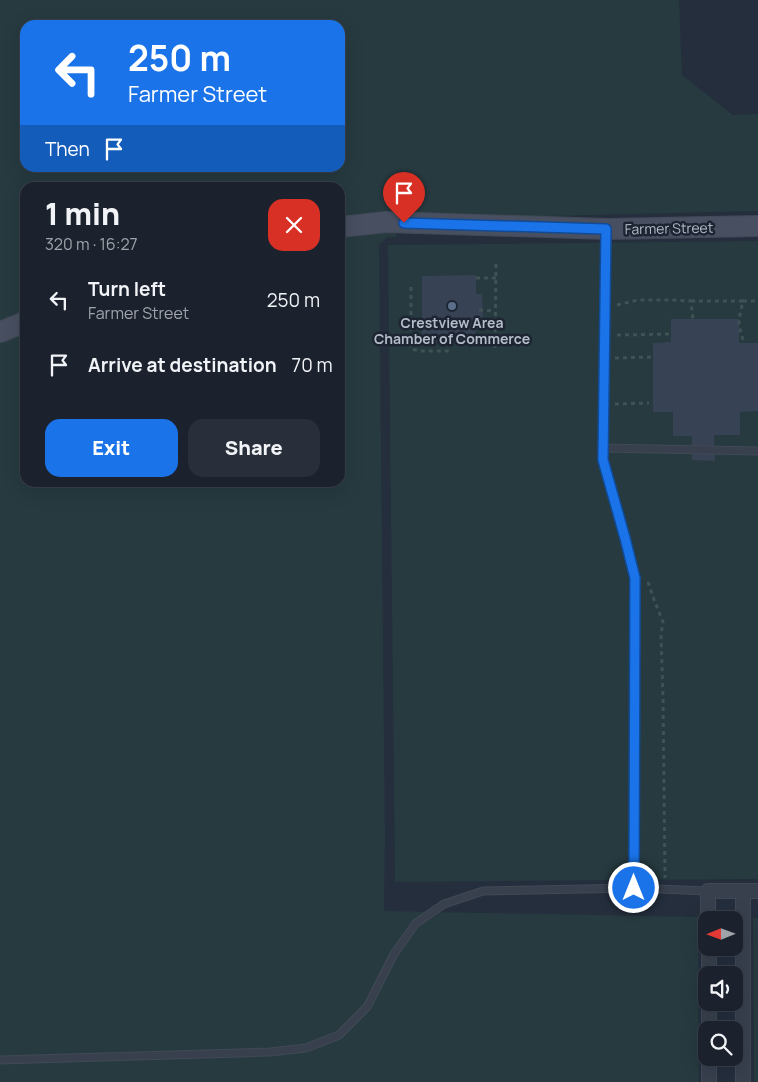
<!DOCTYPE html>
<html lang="en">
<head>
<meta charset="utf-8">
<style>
  :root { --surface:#1b222e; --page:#282f3a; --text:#f1f3f6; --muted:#a0a4aa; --line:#393f4a; --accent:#1a73e8 }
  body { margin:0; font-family:Manrope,sans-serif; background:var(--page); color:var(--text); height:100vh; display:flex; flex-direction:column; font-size:19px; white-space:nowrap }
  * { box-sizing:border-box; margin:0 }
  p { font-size:16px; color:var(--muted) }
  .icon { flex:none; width:28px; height:28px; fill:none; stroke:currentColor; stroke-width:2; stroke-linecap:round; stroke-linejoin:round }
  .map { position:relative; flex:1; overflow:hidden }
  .drawer { position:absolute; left:20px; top:182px; width:325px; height:305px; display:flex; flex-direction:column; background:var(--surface); border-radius:15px; box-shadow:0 5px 20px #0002,0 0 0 1px var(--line) }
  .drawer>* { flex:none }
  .banner { position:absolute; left:20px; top:20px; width:325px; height:152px; border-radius:15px; box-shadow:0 5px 20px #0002,0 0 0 1px var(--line); background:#1a73e8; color:#fff; overflow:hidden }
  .needle { width:32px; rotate:269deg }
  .buttons { position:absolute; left:698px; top:911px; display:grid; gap:10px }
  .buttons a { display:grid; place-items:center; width:45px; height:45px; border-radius:10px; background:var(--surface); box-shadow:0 5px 20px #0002,0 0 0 1px var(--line); font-size:25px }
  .pin { position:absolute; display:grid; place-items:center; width:42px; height:42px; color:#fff; margin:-51px -21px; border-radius:50% 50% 50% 0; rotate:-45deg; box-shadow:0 0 5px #0007 }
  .pin .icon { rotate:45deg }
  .me { position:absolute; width:55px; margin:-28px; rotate:0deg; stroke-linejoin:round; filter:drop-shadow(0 0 4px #0008) }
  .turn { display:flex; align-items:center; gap:18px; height:105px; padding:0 25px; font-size:22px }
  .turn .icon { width:65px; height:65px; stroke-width:2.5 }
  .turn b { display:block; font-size:35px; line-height:42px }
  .then { display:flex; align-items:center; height:48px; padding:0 25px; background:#0003; gap:10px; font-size:19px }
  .round { display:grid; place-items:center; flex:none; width:52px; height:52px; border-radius:15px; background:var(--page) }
  .headline { display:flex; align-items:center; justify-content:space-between; height:85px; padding:0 25px }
  h1 { font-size:30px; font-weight:800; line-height:38px }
  .cta { display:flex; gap:10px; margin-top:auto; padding:10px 25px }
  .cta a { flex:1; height:58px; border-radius:15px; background:var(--accent); color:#fff; font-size:20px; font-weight:800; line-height:58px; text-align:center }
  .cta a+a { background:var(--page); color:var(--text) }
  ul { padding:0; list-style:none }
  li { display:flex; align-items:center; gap:15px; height:65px; padding:0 25px }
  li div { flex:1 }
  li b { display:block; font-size:19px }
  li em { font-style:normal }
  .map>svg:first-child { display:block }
  .green { fill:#263a3f; fill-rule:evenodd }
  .building { fill:#374254 }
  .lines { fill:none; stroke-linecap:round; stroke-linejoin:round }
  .lane-casing { stroke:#414957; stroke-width:9 }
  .street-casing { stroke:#414957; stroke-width:16 }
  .secondary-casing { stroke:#414957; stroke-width:22 }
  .path { stroke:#3f5357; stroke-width:3; stroke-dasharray:4 4; stroke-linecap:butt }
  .lane { stroke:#38404e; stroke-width:7 }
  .street { stroke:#38404e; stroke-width:14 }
  .secondary { stroke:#474f60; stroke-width:20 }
  .route-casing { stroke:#114b97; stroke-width:12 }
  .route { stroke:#1a73e8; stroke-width:9 }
  .service-dot { fill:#5c6f8a; stroke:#1d2533; stroke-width:2 }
  .labels { text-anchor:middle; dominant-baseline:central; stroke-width:5; stroke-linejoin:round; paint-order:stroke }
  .street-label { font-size:14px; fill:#b4bbc9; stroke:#1d2533 }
  .poi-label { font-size:14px; font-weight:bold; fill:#b4bbc9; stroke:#1d2533 }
</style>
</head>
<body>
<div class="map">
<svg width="758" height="1082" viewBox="0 0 758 1082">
  <rect width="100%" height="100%" fill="#242e3d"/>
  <!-- green -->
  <path class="green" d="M0,0H679L682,75L733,115L758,114V211L508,217L340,218V188H25V312L0,322ZM25,25H340V168H25Z
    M387,231L396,232V237H388L379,245L385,839L384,911L698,917L699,1082H0V342L25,332V482H340V236Z
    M758,241V879L395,882L388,245Z
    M753,918H758V1082H754Z"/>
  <!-- building -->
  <path class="building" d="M476,275V294H482L483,318H476L475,341L422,342V276Z
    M671,319H739V343H758V411L740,412V435H714L715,461L692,460V436H673V412H653V343L671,342Z"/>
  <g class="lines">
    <defs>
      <path id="lane" d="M607,230L603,460L625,537L635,578L634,888L708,891
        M604,448L758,451
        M0,1060L270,1052L306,1048L339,1035L367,1007L394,954L416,923L444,904L483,891L634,888"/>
      <path id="street" d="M743,891V1082
        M708,920V891H758
        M709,948V975
        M709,1002V1030
        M709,1058V1082"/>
      <path id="secondary" d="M340,227L386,222L607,229L758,226
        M0,332L25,322"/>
    </defs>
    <!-- lane casing -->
    <use href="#lane" class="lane-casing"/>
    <!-- street casing -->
    <use href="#street" class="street-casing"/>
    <!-- secondary casing -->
    <use href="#secondary" class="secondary-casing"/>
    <!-- path -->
    <path class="path" d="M476,278H496
      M411,287V349L420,351H449
      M691,301H743L739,319V326L744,343
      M743,301H758
      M617,305L638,300H671L691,301L693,319
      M479,310L495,311
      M617,335L671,334
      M495,348L496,264
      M615,358L653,357
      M615,404L649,403
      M648,582L653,597L663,622L661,635L663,697L665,878"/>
    <!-- lane -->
    <use href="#lane" class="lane"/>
    <!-- street -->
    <use href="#street" class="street"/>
    <!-- secondary -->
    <use href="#secondary" class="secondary"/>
  </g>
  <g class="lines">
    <defs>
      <path id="route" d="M404,223L606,229L603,460L625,538L635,578L634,888"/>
    </defs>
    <!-- route casing -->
    <use href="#route" class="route-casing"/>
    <!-- route -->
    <use href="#route" class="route"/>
  </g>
  <!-- markers -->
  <circle class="service-dot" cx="452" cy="306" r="5"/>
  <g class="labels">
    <!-- street labels -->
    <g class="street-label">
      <text transform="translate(669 228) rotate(-1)">Farmer Street</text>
    </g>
    <!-- poi labels -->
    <g class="poi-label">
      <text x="452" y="322">Crestview Area<tspan x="452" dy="16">Chamber of Commerce</tspan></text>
    </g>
  </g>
</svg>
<div class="buttons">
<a><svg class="needle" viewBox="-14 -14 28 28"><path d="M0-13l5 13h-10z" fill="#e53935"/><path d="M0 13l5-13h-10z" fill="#a0a4aa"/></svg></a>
<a><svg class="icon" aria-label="sound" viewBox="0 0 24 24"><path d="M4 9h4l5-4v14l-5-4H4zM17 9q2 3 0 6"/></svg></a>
<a><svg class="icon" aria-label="search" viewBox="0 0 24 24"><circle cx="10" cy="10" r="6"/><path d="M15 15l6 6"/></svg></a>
</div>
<div class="pin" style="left:404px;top:223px;background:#d93025"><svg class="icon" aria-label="arrive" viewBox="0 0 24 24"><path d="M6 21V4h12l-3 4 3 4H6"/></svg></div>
<svg class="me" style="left:634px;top:888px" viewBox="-20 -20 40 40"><circle r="17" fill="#1a73e8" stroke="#fff" stroke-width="3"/><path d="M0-11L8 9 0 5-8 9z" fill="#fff"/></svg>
<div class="banner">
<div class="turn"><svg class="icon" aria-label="left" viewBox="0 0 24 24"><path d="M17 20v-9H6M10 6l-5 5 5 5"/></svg><div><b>250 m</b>Farmer Street</div></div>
<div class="then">Then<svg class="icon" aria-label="arrive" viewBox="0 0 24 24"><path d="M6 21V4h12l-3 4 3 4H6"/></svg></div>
</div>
<section class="drawer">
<div class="headline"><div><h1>1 min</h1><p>320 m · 16:27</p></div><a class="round" style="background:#d93025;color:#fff"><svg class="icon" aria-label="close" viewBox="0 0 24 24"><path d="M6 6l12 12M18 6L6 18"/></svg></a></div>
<ul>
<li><svg class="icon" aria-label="left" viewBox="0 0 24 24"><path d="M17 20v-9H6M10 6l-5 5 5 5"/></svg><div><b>Turn left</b><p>Farmer Street</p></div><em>250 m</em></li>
<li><svg class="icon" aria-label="arrive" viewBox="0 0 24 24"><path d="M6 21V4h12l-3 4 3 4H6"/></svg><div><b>Arrive at destination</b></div><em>70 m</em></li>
</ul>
<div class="cta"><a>Exit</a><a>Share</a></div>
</section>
</div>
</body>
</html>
